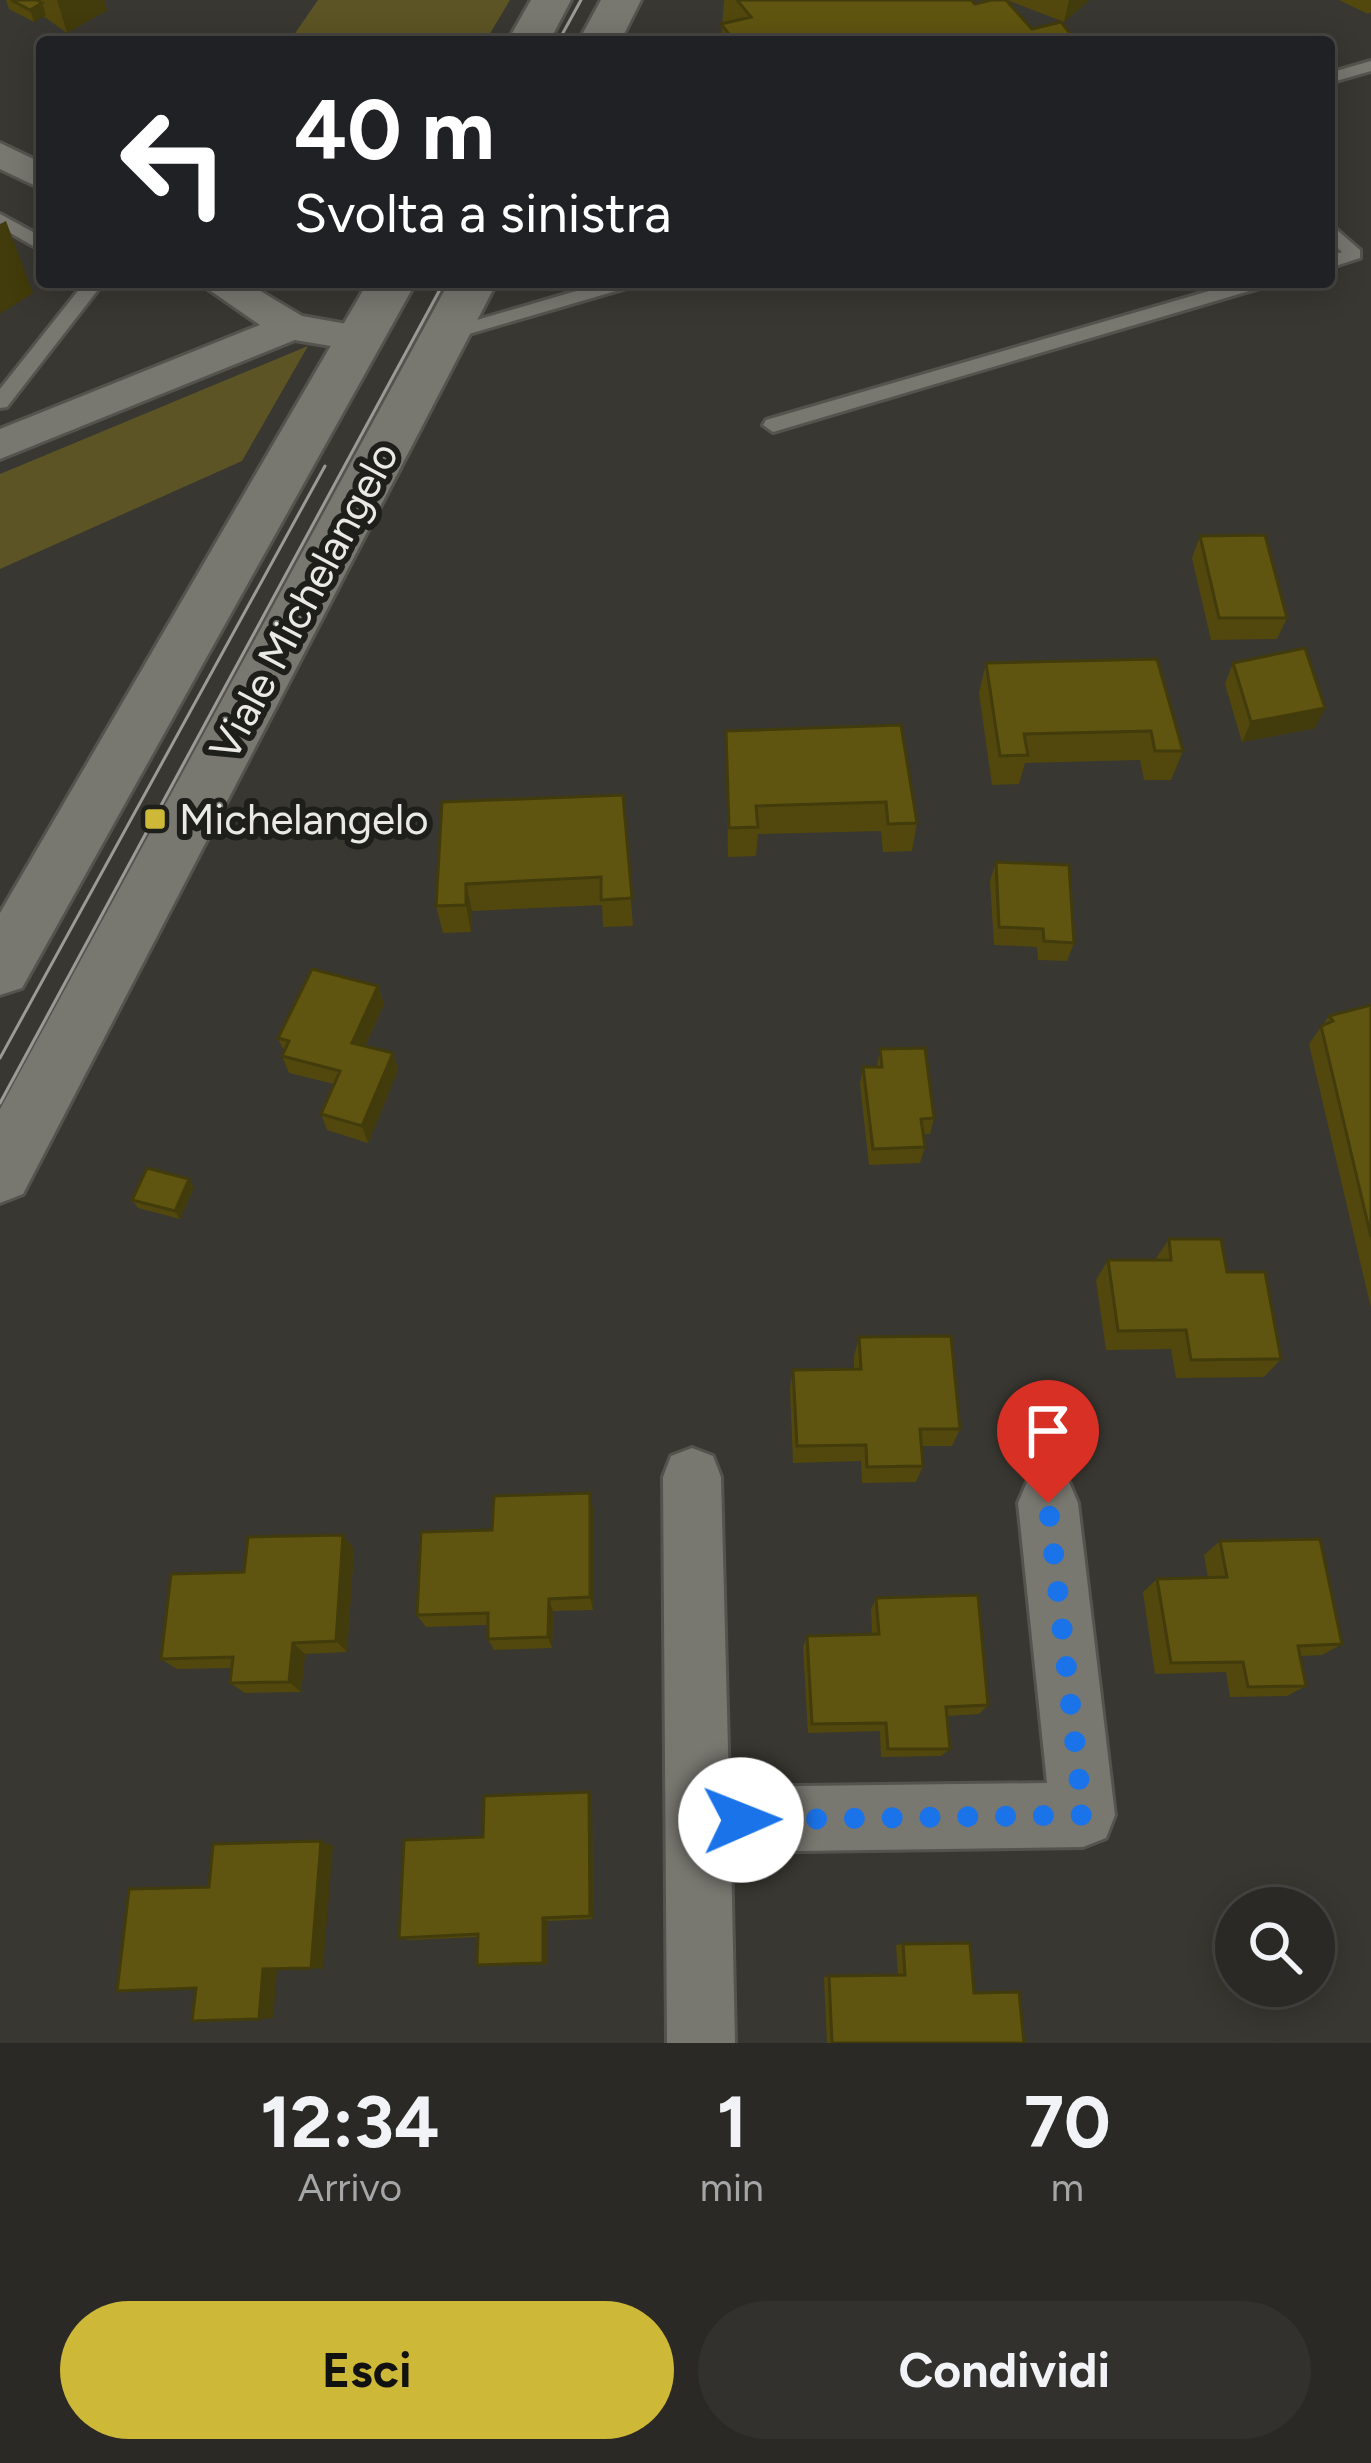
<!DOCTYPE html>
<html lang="it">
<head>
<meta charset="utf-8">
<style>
  :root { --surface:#2a2925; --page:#32312d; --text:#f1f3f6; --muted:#a5a6a7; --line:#464542; --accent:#ceb837 }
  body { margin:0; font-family:Figtree,sans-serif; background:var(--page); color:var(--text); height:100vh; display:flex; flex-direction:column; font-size:45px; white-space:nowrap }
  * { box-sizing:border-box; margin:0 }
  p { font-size:39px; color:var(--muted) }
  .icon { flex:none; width:66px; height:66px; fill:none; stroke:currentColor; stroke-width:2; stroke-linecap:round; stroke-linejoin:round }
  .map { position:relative; height:2043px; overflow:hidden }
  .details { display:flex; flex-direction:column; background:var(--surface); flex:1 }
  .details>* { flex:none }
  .top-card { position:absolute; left:36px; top:36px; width:1299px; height:252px; border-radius:12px; box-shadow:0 6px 30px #0003,0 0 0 3px var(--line); background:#202124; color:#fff; overflow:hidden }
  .tools { position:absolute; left:1215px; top:1887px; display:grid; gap:24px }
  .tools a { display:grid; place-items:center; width:120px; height:120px; border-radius:50%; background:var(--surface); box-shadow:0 6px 30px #0003,0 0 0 3px var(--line); font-size:60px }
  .pin { position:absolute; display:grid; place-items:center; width:102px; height:102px; color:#fff; margin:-123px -51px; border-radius:50% 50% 50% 0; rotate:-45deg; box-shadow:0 0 12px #0007 }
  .pin .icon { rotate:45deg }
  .me { position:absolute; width:132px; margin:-66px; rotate:89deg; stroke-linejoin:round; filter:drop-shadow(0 0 9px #0008) }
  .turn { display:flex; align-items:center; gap:42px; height:252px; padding:0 60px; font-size:54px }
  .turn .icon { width:156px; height:156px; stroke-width:2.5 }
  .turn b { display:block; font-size:84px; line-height:102px }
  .eta { display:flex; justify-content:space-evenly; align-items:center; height:204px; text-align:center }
  .eta b { font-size:72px; font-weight:700; line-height:84px }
  .button { display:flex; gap:24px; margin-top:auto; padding:24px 60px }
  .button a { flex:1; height:138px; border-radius:72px; background:var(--accent); color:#111; font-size:48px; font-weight:700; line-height:138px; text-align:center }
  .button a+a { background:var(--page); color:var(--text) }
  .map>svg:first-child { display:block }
  .green { fill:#5d5425 }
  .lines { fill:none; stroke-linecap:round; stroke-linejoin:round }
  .service-casing { stroke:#54534e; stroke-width:6 }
  .minor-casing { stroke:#54534e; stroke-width:6 }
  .tertiary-casing { stroke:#54534e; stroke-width:6 }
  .service { fill:#787770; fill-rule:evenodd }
  .minor { fill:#787770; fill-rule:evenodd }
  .tertiary { fill:#787770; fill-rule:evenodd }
  .tram { stroke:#9b9a96; stroke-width:3 }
  .wall { fill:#52480e }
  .shaded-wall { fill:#423b0b }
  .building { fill:#5f5410; stroke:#423b0b; stroke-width:3 }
  .route { stroke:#1a73e8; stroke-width:21; stroke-dasharray:0 37.8 }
  .poi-dot { fill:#ceb837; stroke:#1e1e1b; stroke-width:4.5 }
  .labels { text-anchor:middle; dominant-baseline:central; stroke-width:12; stroke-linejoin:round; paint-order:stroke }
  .street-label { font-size:42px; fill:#eae9e6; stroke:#1e1e1b }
  .poi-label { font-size:42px; fill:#eae9e6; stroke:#1e1e1b; text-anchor:start }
</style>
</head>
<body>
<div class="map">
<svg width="1371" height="2043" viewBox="0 0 1371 2043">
  <rect width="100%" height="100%" fill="#383731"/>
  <!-- green -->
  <path class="green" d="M318,0H510L485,42H289Z
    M308,346L242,461L0,569V474Z"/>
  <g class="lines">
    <defs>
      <path id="service" d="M1371,61V71L1329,83V73Z
        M0,214L42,237V251L0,227Z
        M1329,223L1360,250V258L1329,268V256L1342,252L1329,239Z
        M85,282H104L7,407L0,408V389Z
        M607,282H636L633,286L445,341L436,335L439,331Z
        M1240,282H1269L1266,286L773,432L763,425L766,420Z"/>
      <path id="minor" d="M0,143L42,163V189L0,169Z
        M198,282H245L302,316L375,329L381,338L375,347L361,351L295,340L0,459V429L260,325Z
        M692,1448L713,1456L721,1477L729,1787L1047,1783L1018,1503L1027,1482L1048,1473L1069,1482L1078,1503L1115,1815L1106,1838L1083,1847L731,1852L735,2043H667L663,1477L671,1456Z"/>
      <path id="tertiary" d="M531,0H571L549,42H507Z
        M601,0H641L620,42H578Z
        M368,282H416L22,988L0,995V913Z
        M449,282H497L23,1194L0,1203V1109Z"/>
    </defs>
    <!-- service casing -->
    <use href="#service" class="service-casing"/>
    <!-- minor casing -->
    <use href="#minor" class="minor-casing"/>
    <!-- tertiary casing -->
    <use href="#tertiary" class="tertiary-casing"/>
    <!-- service -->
    <use href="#service" class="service"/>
    <!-- minor -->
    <use href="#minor" class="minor"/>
    <!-- tertiary -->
    <use href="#tertiary" class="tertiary"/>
    <!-- tram -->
    <path class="tram" d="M558,42L581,0
      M0,1058L325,466
      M0,1103L444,282"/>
  </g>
  <!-- wall -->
  <path class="wall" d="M6,0H104L107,10L67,33L43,16L34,22L9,9Z
    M724,0H971L975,4L1032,29L1077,42H721Z
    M1007,0H1089L1064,22Z
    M1339,0H1371V12L1368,14Z
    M1200,536L1287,618L1277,639L1211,640L1192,558Z
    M1157,659L1183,751L1171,780H1144L1140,760L1025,763L1019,784L992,785L979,693L986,663Z
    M1233,663L1315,728L1242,742L1225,684Z
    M901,725L917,823L912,851L883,852L881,831L758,834L756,856L728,857L726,731Z
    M623,795L633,926L603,927L602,905L472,911L471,932L443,933L436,906L442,802Z
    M996,862L1074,943L1067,961L1038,960L1037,947L994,945L990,881Z
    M378,986L384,1004L365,1046L393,1053L398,1070L368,1143L327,1130L321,1114L334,1084L289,1073L282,1056L284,1051L278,1038Z
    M1371,1005V1308L1309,1044L1329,1016Z
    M880,1049L934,1118L930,1134H923L925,1147L920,1163L869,1165L860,1084L863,1067H877Z
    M194,1187L180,1219L138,1208L132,1200Z
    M1169,1239L1227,1272L1281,1359L1264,1377L1176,1378L1171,1349L1106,1350L1096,1280L1108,1260H1155Z
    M859,1337L960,1429L952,1446H921L923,1466L916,1482L862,1483L861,1461L793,1463L790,1388L793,1370L854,1369V1356Z
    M593,1508V1610L553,1611L552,1648L494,1650L488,1639V1625L426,1627L417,1615L492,1530Z
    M343,1535L354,1549L347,1652L305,1654L301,1692L245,1693L230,1683L232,1668L177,1669L161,1659L244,1572Z
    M1220,1541L1342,1644L1322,1655L1300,1656L1306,1686L1287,1696L1230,1697L1226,1672L1155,1674L1143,1592L1157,1579L1208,1578L1204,1555Z
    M876,1598L988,1705L979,1714L947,1716L950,1749L941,1756L881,1757L880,1731L808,1733L803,1647L807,1636L872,1635L871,1610Z
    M589,1792L592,1799L593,1919L548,1921V1964L477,1965L478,1937L409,1940L399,1938L483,1837Z
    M903,1944L974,1993L1024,2043H827L824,1977L898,1975L896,1945Z"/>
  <!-- shaded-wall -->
  <path class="shaded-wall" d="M57,0H104L107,10L67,33Z
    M1069,0H1089L1064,22Z
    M42,3L46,15L34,22L30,10Z
    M6,221L33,293L0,314V224Z
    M1325,708L1315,728L1242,742L1251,722Z
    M466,884L472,911L471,932L466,905Z
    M378,986L384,1004L358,1060L352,1043Z
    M393,1053L398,1070L368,1143L362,1126Z
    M189,1179L194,1187L180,1219L175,1211Z
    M590,1493L593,1508V1610L590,1597Z
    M343,1535L354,1549L347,1652L336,1641Z
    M549,1599L553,1611L552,1648L548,1637Z
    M293,1643L305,1654L301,1692L289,1682Z
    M589,1792L592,1799L593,1919L590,1916Z
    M321,1841L333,1846L323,1969L311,1968Z
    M543,1918L548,1921V1964L543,1963Z
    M263,1969L277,1970L273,2018L259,2019Z"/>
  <!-- building -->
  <path class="building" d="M11,0H37L42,3L30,10Z
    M737,0H971L975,4L991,0H1006L1032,29L1061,22L1077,42H735L721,24L751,17Z
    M1265,535L1287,618H1219L1200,536Z
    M1305,648L1325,708L1251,722L1233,663Z
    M1157,659L1183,751H1155L1151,731L1024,734L1028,755L1000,756L986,663Z
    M901,725L917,823L888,824L886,802L756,806L758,827L729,828L726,731Z
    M623,795L632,898L601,900V877L466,884V905L436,906L442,802Z
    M996,862L1069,865L1074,943L1044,941L1043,929L999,927Z
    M312,969L378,986L352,1043L393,1053L362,1126L321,1114L340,1071L282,1056L289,1041L278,1038Z
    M1371,1005V1237L1321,1026L1333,1021L1329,1016Z
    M925,1048L934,1118L921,1119L925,1147L873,1149L863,1067H882L880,1049Z
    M147,1168L189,1179L175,1211L132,1200Z
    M1169,1239H1221L1227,1272H1265L1281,1359L1191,1360L1186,1330L1118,1331L1108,1260H1171Z
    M951,1336L960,1429H920L923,1466L867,1467L866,1445L797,1446L793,1370L861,1369L859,1337Z
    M590,1493V1597L549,1599L548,1637L488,1639V1613L417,1615L421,1532L492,1530L494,1496Z
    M343,1535L336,1641L293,1643L289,1682L230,1683L233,1657L161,1659L171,1574L244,1572L248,1537Z
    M1320,1539L1342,1644L1298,1646L1306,1686L1248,1687L1243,1662L1171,1663L1157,1579L1227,1577L1220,1541Z
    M978,1595L988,1705L946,1707L950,1749H888L886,1723L812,1724L807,1636L879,1634L876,1598Z
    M589,1792L590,1916L543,1918V1963L477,1965L478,1934L399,1938L404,1840L483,1837L484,1796Z
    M321,1841L311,1968L263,1969L259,2019L192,2021L196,1988L117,1991L129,1889L209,1887L213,1844Z
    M970,1943L974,1993L1019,1992L1024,2043H832L829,1976L905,1975L903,1944Z"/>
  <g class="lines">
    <!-- route -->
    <path class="route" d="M741,1820L1083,1815L1048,1503"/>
  </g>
  <!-- markers -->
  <rect class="poi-dot" x="143" y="807" width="24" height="24" rx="6"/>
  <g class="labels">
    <!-- street labels -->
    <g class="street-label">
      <text transform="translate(304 601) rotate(-62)">Viale Michelangelo</text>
    </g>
    <!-- poi labels -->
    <g class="poi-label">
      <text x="179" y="819">Michelangelo</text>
    </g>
  </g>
</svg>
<div class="tools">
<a><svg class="icon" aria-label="search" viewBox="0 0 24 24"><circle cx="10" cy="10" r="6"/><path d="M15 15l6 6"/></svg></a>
</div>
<div class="pin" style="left:1048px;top:1503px;background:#d93025"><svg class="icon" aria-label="arrive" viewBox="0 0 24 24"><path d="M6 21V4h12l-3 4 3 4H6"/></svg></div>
<svg class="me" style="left:741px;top:1820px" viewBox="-20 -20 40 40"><circle r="19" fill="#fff"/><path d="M0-13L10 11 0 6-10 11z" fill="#1a73e8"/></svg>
<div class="top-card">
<div class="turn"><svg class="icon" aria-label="left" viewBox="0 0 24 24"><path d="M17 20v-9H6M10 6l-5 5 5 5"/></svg><div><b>40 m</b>Svolta a sinistra</div></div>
</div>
</div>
<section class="details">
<div class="eta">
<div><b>12:34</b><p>Arrivo</p></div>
<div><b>1</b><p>min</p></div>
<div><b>70</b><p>m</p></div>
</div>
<div class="button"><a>Esci</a><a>Condividi</a></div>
</section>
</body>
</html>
